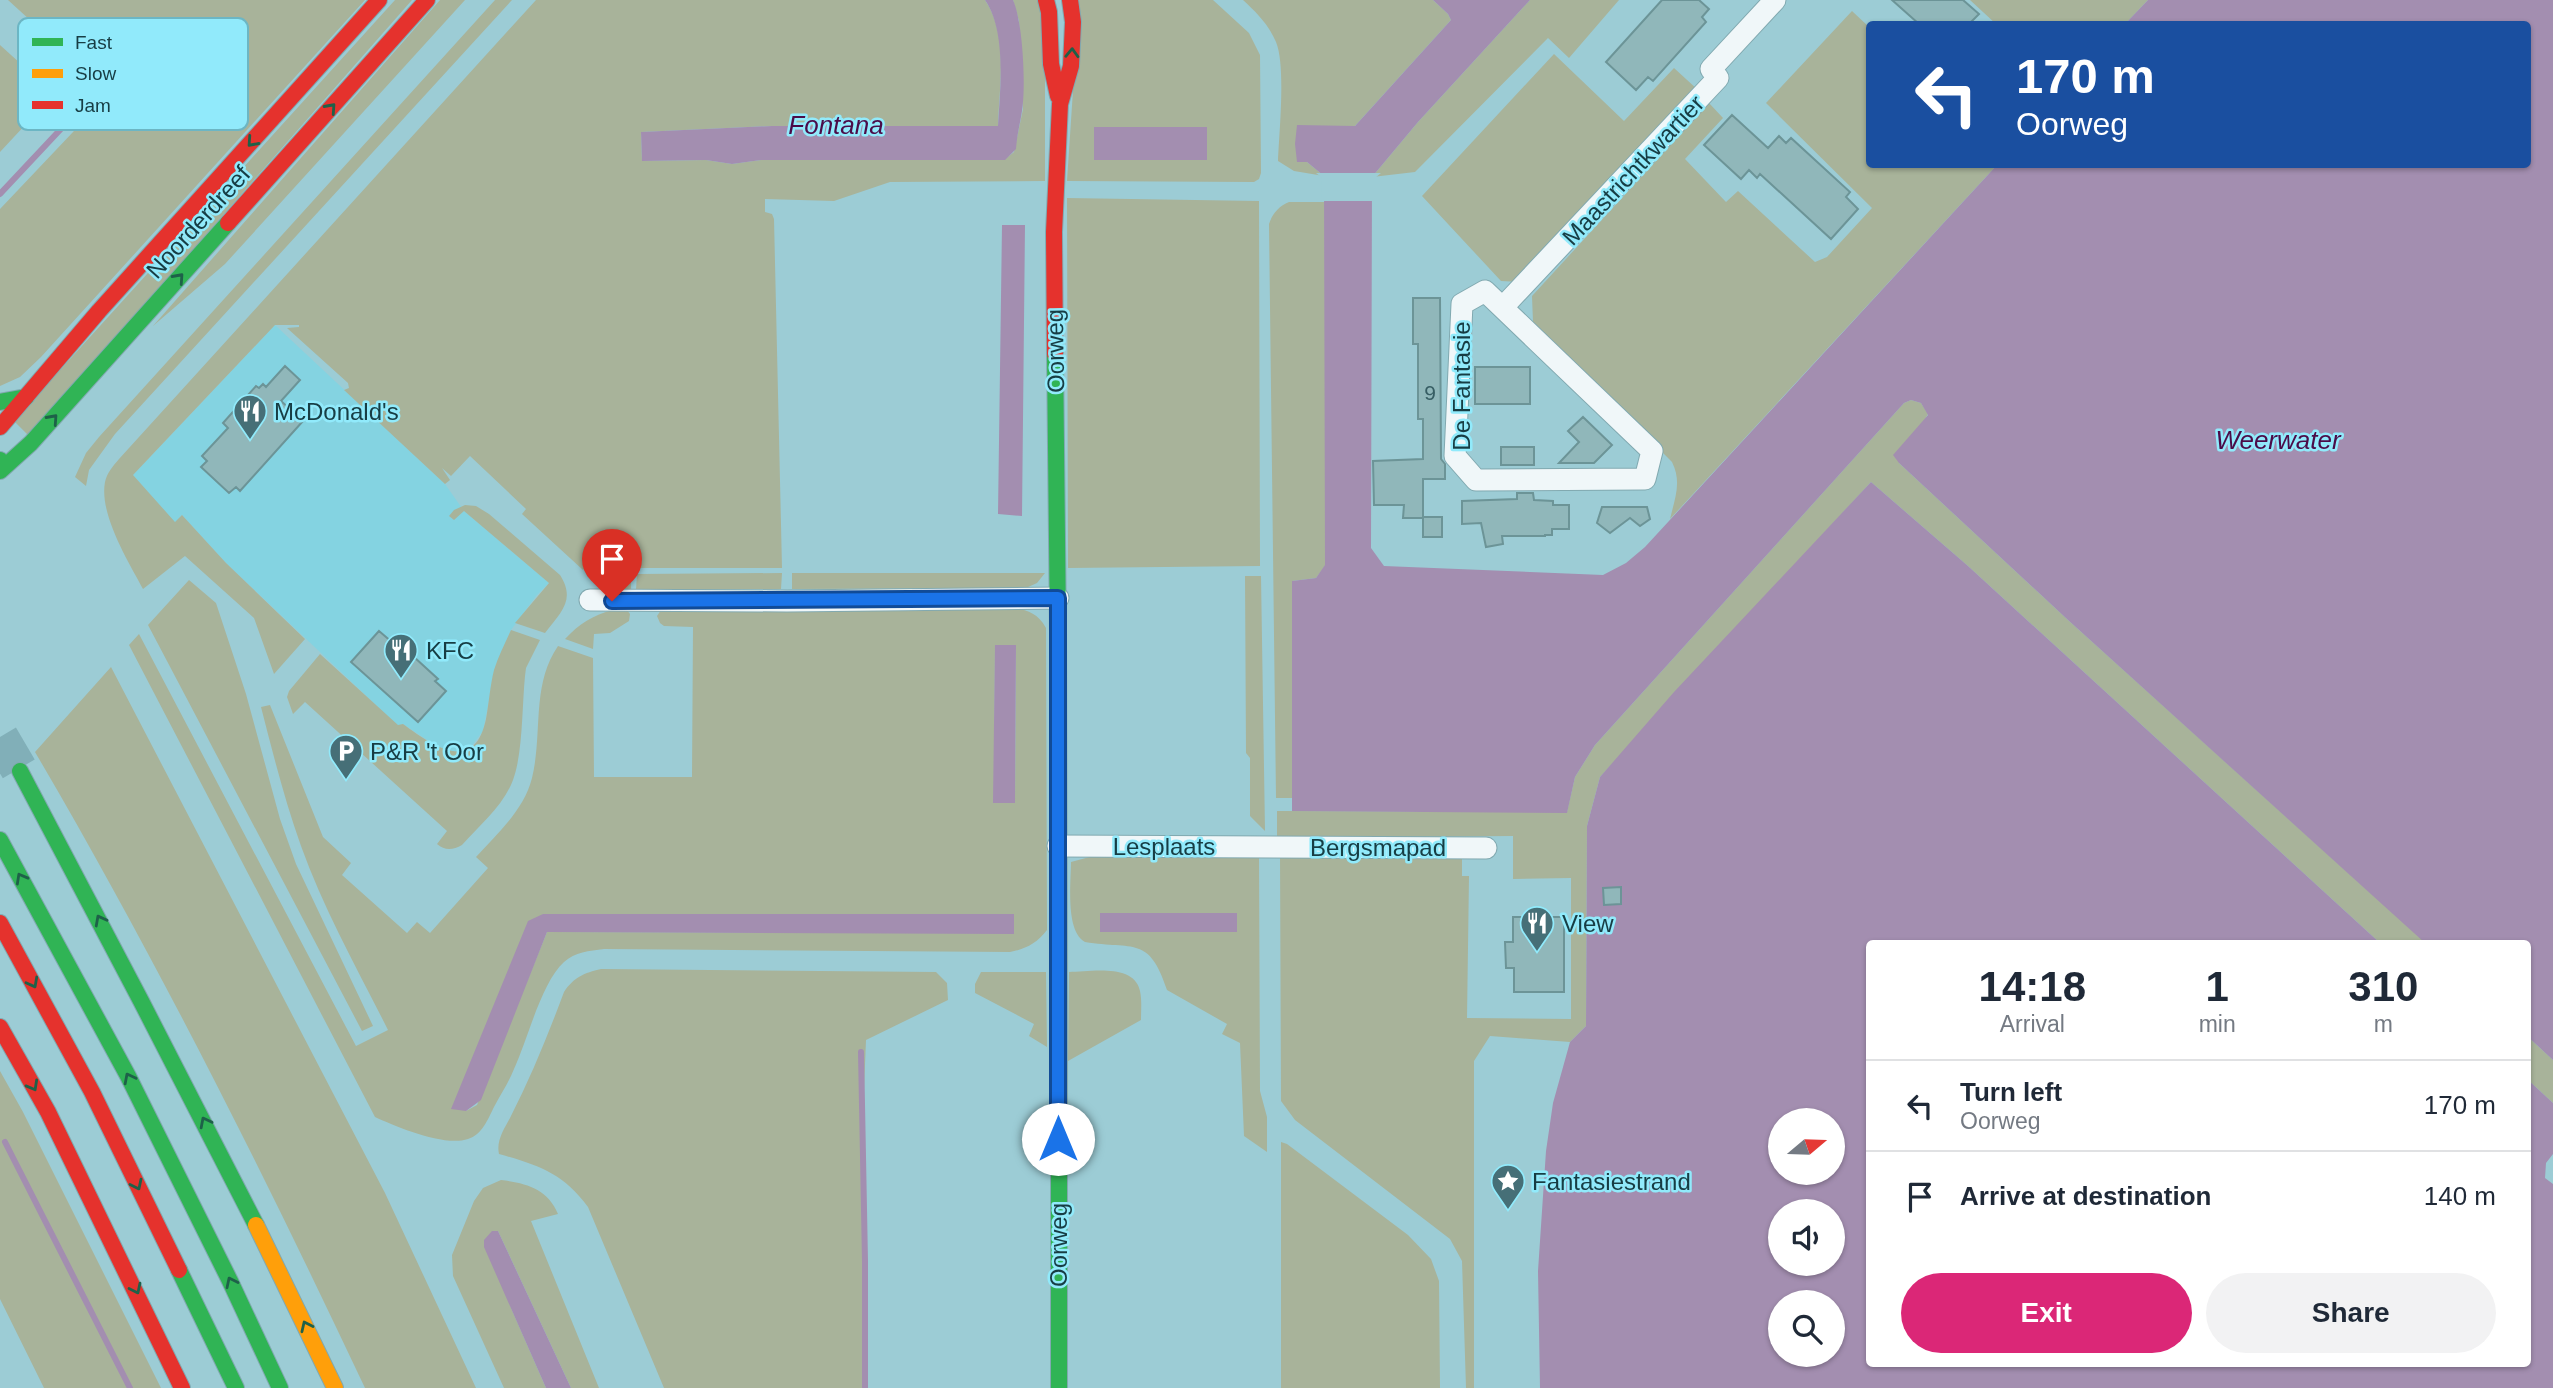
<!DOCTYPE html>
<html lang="en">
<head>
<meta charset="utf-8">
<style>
  :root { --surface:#fff; --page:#f2f2f3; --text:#1f2937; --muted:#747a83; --line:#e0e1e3; --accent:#db2777 }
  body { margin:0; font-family:Helvetica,sans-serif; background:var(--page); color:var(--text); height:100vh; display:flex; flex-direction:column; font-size:26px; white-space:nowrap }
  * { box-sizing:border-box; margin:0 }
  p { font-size:23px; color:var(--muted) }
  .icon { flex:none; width:38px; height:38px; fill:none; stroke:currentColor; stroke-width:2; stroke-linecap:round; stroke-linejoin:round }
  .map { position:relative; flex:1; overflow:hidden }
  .panel { position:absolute; left:1866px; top:940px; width:665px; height:427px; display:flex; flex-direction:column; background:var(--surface); border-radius:7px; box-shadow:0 2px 5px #0004 }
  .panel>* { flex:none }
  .hud { position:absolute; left:1866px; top:21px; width:665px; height:147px; border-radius:7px; box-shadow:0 2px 5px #0004; background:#1a4fa0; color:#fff; overflow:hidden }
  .needle { width:46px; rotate:71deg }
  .fabs { position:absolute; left:1768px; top:1108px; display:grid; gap:14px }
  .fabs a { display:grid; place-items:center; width:77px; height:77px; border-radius:50%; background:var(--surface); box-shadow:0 2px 5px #0004; font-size:35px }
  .pin { position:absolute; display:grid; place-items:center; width:60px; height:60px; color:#fff; margin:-72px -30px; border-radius:50% 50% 50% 0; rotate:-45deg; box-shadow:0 0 7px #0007 }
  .pin .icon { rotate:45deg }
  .me { position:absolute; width:77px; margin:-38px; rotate:0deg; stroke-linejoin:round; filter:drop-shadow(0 0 5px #0008) }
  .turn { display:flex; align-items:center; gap:24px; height:147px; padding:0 35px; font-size:32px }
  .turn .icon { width:91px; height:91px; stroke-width:2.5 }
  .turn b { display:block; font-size:49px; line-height:60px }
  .eta { display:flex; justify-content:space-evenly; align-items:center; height:119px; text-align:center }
  .eta b { font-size:42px; font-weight:600; line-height:49px }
  .primary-button { display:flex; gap:14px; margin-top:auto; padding:14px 35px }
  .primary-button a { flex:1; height:80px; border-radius:42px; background:var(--accent); color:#fff; font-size:28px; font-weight:600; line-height:80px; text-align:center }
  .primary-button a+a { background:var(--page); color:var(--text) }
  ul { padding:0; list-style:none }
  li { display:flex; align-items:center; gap:21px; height:91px; padding:0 35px; border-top:2px solid var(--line) }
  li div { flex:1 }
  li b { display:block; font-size:26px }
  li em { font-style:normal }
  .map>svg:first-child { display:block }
  .built { fill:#84d3e1 }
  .green { fill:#a8b39a; fill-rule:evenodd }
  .water { fill:#a38eb0; fill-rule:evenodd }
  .pier { fill:#9cccd5 }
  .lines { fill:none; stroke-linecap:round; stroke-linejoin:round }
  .stream { stroke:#a38eb0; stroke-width:6 }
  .building { fill:#90b7ba; stroke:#6c9497; stroke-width:2 }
  .highway-tunnel { stroke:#81afb8; stroke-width:37; stroke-dasharray:37 18; stroke-linecap:butt }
  .street-casing { stroke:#81a9b0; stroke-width:23 }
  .fast-casing { stroke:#81a9b0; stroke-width:18 }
  .slow-casing { stroke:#81a9b0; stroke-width:18 }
  .jam-casing { stroke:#81a9b0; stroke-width:18 }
  .street { stroke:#f0f7f9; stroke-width:21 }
  .fast { stroke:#30b455; stroke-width:16 }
  .slow { stroke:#ff9f0a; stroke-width:16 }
  .jam { stroke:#e5322d; stroke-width:16 }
  .oneway { stroke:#1e6149 }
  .route-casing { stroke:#114b97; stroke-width:18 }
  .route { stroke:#1a73e8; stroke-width:12 }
  .labels { text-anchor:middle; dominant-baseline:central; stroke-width:5; stroke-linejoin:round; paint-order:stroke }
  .number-label { font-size:21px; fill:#365d63 }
  .street-label { font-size:24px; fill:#173d44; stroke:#91eafb }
  .poi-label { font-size:24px; fill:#173d44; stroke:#91eafb; text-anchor:start }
  .water-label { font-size:26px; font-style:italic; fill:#4b0c48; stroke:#91eafb }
  .key { fill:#91eafb; stroke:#6cb6c4; stroke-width:2 }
  .key-label { font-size:19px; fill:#173d44 }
</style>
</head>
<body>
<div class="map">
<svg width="2553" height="1388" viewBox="0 0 2553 1388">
  <rect width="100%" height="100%" fill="#9cccd5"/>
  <!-- built -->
  <path class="built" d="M275,325L445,484L464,511L549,583L536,596L511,630L495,669L483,731L470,748L461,752L442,750L403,724L398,726L226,563L182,515L175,523L133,475Z"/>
  <!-- green -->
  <path class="green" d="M8,0H365L41,357L20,377L0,386V209L110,93Z
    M395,0H412L29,436L14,421Z
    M440,0H465L225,264L153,326Z
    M495,0H512L115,434L89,470L86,486L75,477L86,453L99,437Z
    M536,0H985C1009,35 999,87 998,126H772L641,132L642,161L706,160L732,164L761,160L1005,159L1014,152L1023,109L1019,21L1013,0H1039L1045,32V181L890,182L834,201L765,199V212L772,214L774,219L782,568H585L583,570L522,514L526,509L470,456L451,476L442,468L450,480L445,484L344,390L349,388L348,383L287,328L299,327V325H275L133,475L175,522L182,515L226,563L305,639L274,674L254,618L185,556L143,589C128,561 99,514 105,482C107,473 113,466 119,459Z
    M1079,0H1213L1249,33L1260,55L1261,173L1259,179L1254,182L1067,181ZM1206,127L1207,159H1094L1095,145Z
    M1243,0H1433L1448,14L1451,20L1354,127L1307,162L1324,176L1294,171L1278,161C1279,133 1286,66 1276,42C1269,25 1256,12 1243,0Z
    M1530,0H1619L1569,58L1548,38L1415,172L1372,177L1418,122Z
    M1970,0H2148L2125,24H1996Z
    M1852,11L1869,27V164L1997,165L1670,519C1675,498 1682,482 1672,462L1533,322L1532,296L1709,103L1723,118L1685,159L1726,202L1738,191L1815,262L1827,257L1872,208L1766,103Z
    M0,45L54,94L0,152Z
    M1554,54L1624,121L1674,68L1698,90L1520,282L1501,281L1422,196Z
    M1067,198L1259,201L1260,566L1068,568Z
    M1289,202H1325V566L1316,578L1292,581V798H1276L1269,224C1272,214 1279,206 1289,202Z
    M1911,400L1921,403L1928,414L1899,463L2068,620L2426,943H2380L1968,566L1871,482L1600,777L1587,826L1586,1026L1570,1042L1490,1036L1474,1061V1388H1466L1462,1261L1450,1239L1295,1120L1281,1101L1280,853H1462V876H1469L1467,1018L1571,1019V878L1513,879V836L1277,838V811L1567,812L1575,777L1595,745L1904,403Z
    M465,505L476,506L489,514L560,575C576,600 561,612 545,633L515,623L549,583L464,511L454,520L449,516L454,510Z
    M782,573L781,589L636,590L637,574Z
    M792,573H1045L1037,583L1026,588L792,589Z
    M587,574H631V591L609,587Z
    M1245,576H1261L1265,831L1250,816V758L1246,753Z
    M189,580L216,603L246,694L280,819L296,864L373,1026L362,1031L148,625Z
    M999,605C1020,610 1035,608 1046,628L1047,930C1037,943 1026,949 1010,952L604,949C589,951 575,952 564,962C541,983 528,1039 514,1069C509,1082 501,1094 494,1107C488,1119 482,1135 468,1139C444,1147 397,1127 375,1117L129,645L139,634L356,1046L388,1030C358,970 324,910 301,846C285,801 273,754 261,707L270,705L323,837L351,863L342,875L407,933L417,922L430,933L488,868L476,857C497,834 524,810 532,778C543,733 531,685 558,646L593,658L594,777H692L693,627L664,626L660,623L657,616L661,610ZM995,645H1016L1015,803H994ZM543,914H1013L1014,933L547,932L477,1105L466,1111Z
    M613,610H627L630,614L629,621L610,633L594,634L593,649L565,639C579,624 593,615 613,610Z
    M511,630L540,640L526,668L525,676C522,706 523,753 513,780C504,805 479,826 462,845C453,850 445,851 437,844L447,831L305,702L293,714L287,697L289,691L320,654L398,725L403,724C432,745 474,776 486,719C489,703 490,686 494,670C498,657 505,643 511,630Z
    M111,667L385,1193L476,1388H365C263,1172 156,958 35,752Z
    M1259,854L1260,1091L1267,1117V1152L1244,1136L1240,1043L1222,1034L1227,1024L1167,990C1149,935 1134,950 1085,942C1065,931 1071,882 1071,862L1097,855ZM1236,913V932L1100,931Z
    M601,969L936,972L947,983L948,1000L866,1040L864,1090L868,1388H664L588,1207C563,1173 538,1165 499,1154C496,1141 504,1129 510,1118C531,1077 548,1035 564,992C574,977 584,973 601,969Z
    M981,972H1046L1047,1047L1029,1036L1034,1024L975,993V984Z
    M1069,972C1090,972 1134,963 1140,991C1142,1000 1141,1011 1141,1020L1068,1061Z
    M2527,1036L2553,1060V1103L2527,1079Z
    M0,1071L23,1112L161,1388H44L0,1299Z
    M1281,1142L1287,1144L1408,1235L1431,1259L1439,1281L1440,1388H1281Z
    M501,1180C526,1183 548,1189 558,1214L531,1221L599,1388H571L498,1231H492L511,1308L546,1388H504L453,1276L452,1255L474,1201L483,1188Z"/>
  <!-- water -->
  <path class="water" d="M985,0H1013C1023,22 1026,86 1022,111C1020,124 1017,135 1016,149L1005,160H761L732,164L706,160L642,161L641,132L772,126H998C1000,90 1007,32 985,0Z
    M1433,0H1530L1418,122L1372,177L1371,548L1384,566L1603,575L1626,563L1645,547L1997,165L2527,164V24H2125L2148,0H2553V1060L2527,1036V943H2425L2068,620L1899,463L1893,455L1928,415L1921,403L1911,400L1904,403L1595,745L1575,777L1567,813L1292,811V581L1316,578L1325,565L1324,176L1307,162H1297L1295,144L1297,125L1355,126L1451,20L1448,14Z
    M1094,127H1207V160H1094Z
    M1002,225H1025L1022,516L998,514Z
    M1871,482L1968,566L2380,943H1869V1363H2527V1079L2553,1103V1154L2546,1163L2545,1178L2553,1184V1388H1540L1538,1271L1546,1151L1553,1103L1570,1042L1586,1026L1587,826L1600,777L1674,692ZM1780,1120H1832V1172H1780ZM1780,1211H1832V1264H1780ZM1780,1302H1832V1354H1780Z
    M995,645H1016L1015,803H993Z
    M1100,913H1237V932H1100Z
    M543,914H1014V934L547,932L481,1100L466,1111L451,1109L528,921Z
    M492,1231H498L571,1388H546L484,1247V1240Z"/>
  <!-- pier -->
  <path class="pier" d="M1316,173H1381L1375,178V201H1322L1321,177Z"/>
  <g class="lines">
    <!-- stream -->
    <path class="stream" d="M0,194L89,99
      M861,1052L865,1261V1388
      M5,1142L130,1388"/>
  </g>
  <!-- building -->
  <path class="building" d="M1662,0H1699L1709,9L1702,17L1706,22L1653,81L1648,77L1636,90L1606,62Z
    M1892,0H1963L1979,14L1969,24H1919Z
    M1732,115L1768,148L1779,136L1786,143L1791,138L1850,192L1846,197L1858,209L1831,239L1760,174L1757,178L1749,170L1741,179L1704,145Z
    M1413,298H1440L1441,459L1445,464V479H1423V517H1442V537H1423V518H1403L1404,505H1374L1373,461L1423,459V419H1418V344H1413Z
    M285,366L300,380L281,401L303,421L240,491L236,487L229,493L201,467L207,461L202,456L228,428L223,423L256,386L259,388L263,384L266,387Z
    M1475,367H1530V404H1475Z
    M1583,417L1612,445L1594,463H1559L1579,442L1568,431Z
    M1501,447H1534V465H1501Z
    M1517,493H1533L1534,500L1553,501V505H1569V529H1552V535H1545V536H1502L1503,544L1486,547L1481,523L1462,524V501L1517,499Z
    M1602,507H1647L1650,519L1640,526L1630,518L1610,533L1597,523Z
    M379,631L400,649L402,646L438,679L435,681L446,691L418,722L351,662Z
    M1621,887V904L1604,905L1603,888Z
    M1513,917H1564V992H1514V968H1506L1505,942H1513Z"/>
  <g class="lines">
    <!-- highway-tunnel -->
    <path class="highway-tunnel" d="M0,737L20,771"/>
    <defs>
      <path id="street" d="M1485,291L1652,451L1645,479L1476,480L1455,456L1462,304Z
        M1503,307L1718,78L1711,69L1775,0
        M590,600L787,601L1058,598
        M1058,846L1486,848"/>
      <path id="fast" d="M1055,354L1058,631
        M0,402L26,397
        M0,460L4,467
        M0,471L31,443L228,223
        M20,771L141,1001L256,1225
        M0,840L128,1076L230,1281L280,1388
        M1059,998V1388
        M179,1270L236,1388"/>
      <path id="slow" d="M1058,631L1059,998
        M256,1225L335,1388"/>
      <path id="jam" d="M1046,0L1049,12L1051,64L1058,96
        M228,223L427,0
        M1055,354L1054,232L1060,104L1071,66L1073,22L1070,0
        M0,427L99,311L379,0
        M0,923L92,1092L179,1270
        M0,1027L48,1112L182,1388"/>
    </defs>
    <!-- street casing -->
    <use href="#street" class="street-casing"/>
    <!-- fast casing -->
    <use href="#fast" class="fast-casing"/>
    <!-- slow casing -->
    <use href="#slow" class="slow-casing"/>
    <!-- jam casing -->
    <use href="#jam" class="jam-casing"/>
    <!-- street -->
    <use href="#street" class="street"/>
    <!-- fast -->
    <use href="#fast" class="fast"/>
    <!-- slow -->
    <use href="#slow" class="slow"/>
    <!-- jam -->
    <use href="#jam" class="jam"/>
  </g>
  <!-- one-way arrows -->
  <defs><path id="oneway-chevron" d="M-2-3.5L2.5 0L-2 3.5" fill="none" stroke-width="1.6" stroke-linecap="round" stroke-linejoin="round" transform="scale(1.75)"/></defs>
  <g class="oneway">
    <use href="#oneway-chevron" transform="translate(1072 53) rotate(-88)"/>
    <use href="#oneway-chevron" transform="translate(331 108) rotate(-48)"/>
    <use href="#oneway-chevron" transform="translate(252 142) rotate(132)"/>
    <use href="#oneway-chevron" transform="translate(179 278) rotate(-48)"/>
    <use href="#oneway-chevron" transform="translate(53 419) rotate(-48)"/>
    <use href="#oneway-chevron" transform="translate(21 878) rotate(-119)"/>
    <use href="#oneway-chevron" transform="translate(100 920) rotate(-118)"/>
    <use href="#oneway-chevron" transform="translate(33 983) rotate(62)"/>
    <use href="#oneway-chevron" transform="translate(129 1078) rotate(-117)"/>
    <use href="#oneway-chevron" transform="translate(33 1086) rotate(61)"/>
    <use href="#oneway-chevron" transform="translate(205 1122) rotate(-117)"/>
    <use href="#oneway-chevron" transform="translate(137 1185) rotate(64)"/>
    <use href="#oneway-chevron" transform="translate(231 1282) rotate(-116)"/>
    <use href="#oneway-chevron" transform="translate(136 1289) rotate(64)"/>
    <use href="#oneway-chevron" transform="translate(306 1326) rotate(-115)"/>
  </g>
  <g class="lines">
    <defs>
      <path id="route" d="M612,601L1058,598V1139"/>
    </defs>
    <!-- route casing -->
    <use href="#route" class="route-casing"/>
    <!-- route -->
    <use href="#route" class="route"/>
  </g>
  <!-- icons -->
  <defs>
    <symbol id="restaurant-pin" viewBox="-11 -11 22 30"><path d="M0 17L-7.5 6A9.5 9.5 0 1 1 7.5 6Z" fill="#466f77" stroke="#91eafb"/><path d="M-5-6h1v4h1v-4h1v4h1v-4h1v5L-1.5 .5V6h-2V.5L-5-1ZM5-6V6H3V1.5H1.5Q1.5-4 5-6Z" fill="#fff"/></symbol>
    <symbol id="parking-pin" viewBox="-11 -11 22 30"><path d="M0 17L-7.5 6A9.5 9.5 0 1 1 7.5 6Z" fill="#466f77" stroke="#91eafb"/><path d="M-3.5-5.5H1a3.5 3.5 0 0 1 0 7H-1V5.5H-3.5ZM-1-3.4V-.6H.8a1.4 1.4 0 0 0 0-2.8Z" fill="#fff"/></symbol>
    <symbol id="sight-pin" viewBox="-11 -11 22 30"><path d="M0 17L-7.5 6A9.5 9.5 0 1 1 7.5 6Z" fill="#466f77" stroke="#91eafb"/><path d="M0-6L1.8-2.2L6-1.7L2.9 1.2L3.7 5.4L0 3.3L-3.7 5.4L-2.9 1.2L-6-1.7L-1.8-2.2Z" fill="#fff"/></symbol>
  </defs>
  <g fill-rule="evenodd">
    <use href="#restaurant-pin" x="231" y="392" width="38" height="52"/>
    <use href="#restaurant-pin" x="382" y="631" width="38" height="52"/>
    <use href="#parking-pin" x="327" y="732" width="38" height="52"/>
    <use href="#restaurant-pin" x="1518" y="904" width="38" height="52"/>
    <use href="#sight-pin" x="1489" y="1162" width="38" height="52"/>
  </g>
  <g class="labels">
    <!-- number labels -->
    <g class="number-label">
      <text x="1430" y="392">9</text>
    </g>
    <!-- street labels -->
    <g class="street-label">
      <text transform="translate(1633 170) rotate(-47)">Maastrichtkwartier</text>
      <text transform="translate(198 222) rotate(-48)">Noorderdreef</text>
      <text transform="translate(1055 351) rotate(-91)">Oorweg</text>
      <text transform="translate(1461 386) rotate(-90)">De Fantasie</text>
      <text x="1164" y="846">Lesplaats</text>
      <text x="1378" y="847">Bergsmapad</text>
      <text transform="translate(1058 1245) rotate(-90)">Oorweg</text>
    </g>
    <!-- poi labels -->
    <g class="poi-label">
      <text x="274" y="411">McDonald's</text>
      <text x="426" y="650">KFC</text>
      <text x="370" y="751">P&amp;R 't Oor</text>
      <text x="1562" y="923">View</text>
      <text x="1532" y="1181">Fantasiestrand</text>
    </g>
    <!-- water labels -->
    <g class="water-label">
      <text x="836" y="125">Fontana</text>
      <text x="2278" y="440">Weerwater</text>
    </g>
  </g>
  <!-- legend -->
  <rect x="18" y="18" width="230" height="112" rx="10" class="key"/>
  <rect x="32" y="38" width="31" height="8" fill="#30b455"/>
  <rect x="32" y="69" width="31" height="9" fill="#ff9f0a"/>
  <rect x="32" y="101" width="31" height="8" fill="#e5322d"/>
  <g class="key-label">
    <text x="75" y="49">Fast</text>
    <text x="75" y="80">Slow</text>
    <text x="75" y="112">Jam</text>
  </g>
</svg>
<div class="fabs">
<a><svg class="needle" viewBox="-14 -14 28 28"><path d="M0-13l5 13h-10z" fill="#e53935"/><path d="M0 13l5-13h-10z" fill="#747a83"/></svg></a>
<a><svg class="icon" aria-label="sound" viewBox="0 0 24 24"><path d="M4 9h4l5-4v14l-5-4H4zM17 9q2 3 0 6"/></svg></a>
<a><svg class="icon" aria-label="search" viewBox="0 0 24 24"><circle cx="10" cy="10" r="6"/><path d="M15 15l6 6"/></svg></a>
</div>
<div class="pin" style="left:612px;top:601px;background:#d93025"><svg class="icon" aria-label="arrive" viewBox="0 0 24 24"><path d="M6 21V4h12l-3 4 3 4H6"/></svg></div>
<svg class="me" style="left:1058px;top:1139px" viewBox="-20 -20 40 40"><circle r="19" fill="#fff"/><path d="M0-13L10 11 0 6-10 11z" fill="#1a73e8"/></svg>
<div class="hud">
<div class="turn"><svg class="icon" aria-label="left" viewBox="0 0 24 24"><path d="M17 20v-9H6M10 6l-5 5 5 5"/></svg><div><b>170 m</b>Oorweg</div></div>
</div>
<section class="panel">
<div class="eta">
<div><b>14:18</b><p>Arrival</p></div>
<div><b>1</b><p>min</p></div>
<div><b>310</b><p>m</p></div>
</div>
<ul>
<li><svg class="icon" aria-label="left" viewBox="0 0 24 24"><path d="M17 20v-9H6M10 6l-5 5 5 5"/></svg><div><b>Turn left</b><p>Oorweg</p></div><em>170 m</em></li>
<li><svg class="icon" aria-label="arrive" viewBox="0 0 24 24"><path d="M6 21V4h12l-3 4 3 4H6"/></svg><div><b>Arrive at destination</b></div><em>140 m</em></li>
</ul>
<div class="primary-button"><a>Exit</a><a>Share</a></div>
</section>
</div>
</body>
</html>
